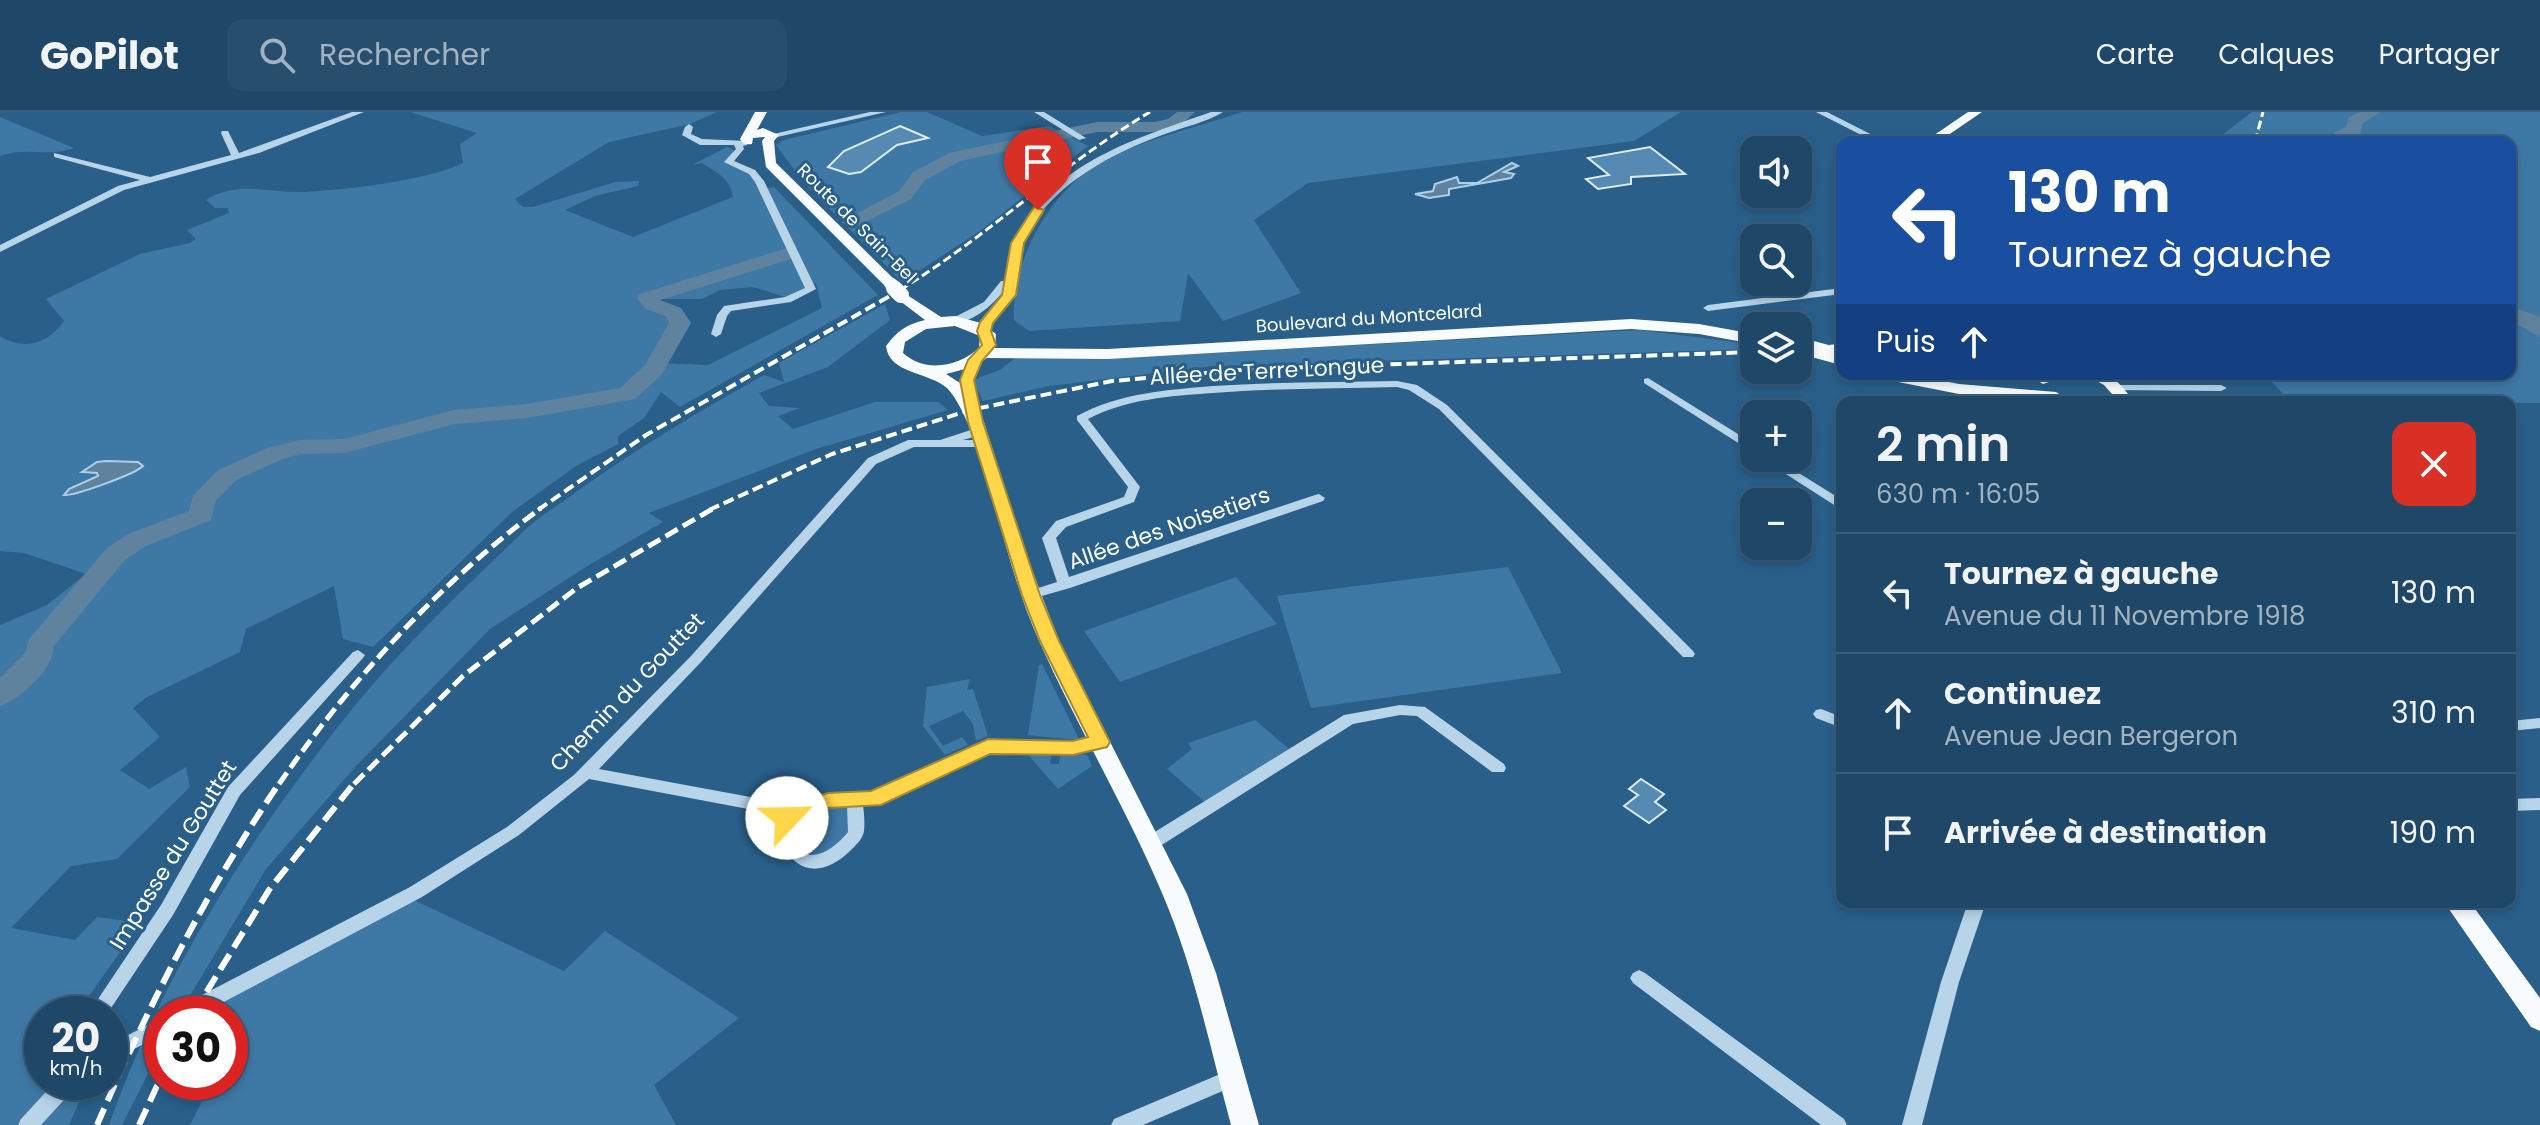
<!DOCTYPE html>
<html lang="fr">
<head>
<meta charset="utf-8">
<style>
  :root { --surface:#1f4767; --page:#274e6d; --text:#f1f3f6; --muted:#a1b2c0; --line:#3c5f7b }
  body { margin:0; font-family:Poppins,sans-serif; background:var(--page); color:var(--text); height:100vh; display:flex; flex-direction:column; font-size:30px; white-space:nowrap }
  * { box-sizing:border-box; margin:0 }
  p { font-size:26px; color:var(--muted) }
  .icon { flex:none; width:44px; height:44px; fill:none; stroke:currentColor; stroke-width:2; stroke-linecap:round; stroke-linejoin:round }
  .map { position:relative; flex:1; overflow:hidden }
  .side { position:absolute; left:1836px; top:284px; width:680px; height:512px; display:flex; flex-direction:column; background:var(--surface); border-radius:16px; box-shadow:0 4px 12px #0003,0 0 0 2px var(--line) }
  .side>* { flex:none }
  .hud { position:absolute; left:1836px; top:24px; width:680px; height:244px; border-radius:16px; box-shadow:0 4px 12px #0003,0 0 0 2px var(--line); background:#1a4fa0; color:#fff; overflow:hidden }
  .fabs { position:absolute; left:1740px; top:24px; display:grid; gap:16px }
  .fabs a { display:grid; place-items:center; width:72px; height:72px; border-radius:16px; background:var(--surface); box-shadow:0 4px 12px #0003,0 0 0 2px var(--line); font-size:40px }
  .speed { position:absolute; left:24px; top:884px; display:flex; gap:16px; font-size:40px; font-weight:700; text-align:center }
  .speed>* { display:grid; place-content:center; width:104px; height:104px; border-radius:50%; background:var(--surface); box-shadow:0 4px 12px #0003,0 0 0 2px var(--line); line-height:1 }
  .speed small { font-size:20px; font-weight:400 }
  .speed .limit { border:12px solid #d22; background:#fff; color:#111 }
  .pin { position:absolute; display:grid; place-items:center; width:68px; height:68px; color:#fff; margin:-82px -34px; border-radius:50% 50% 50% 0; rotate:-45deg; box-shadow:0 0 8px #0007 }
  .pin .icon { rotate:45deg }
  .me { position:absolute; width:88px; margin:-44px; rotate:66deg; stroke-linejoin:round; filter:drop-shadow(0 0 6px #0008) }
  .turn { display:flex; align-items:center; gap:28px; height:168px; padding:0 40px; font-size:36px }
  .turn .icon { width:104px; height:104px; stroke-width:2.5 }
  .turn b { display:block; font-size:56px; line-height:68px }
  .then { display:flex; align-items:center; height:76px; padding:0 40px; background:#0003; gap:16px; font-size:30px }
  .round { display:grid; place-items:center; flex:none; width:84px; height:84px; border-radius:16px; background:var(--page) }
  .head { display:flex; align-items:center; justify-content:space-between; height:136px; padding:0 40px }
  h1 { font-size:48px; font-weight:600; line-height:60px }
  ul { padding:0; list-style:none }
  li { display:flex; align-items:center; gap:24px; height:120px; padding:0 40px; border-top:2px solid var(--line) }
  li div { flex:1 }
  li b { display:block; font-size:30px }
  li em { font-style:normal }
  header { display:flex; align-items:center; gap:48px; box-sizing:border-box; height:112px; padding:0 40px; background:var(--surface); border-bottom:2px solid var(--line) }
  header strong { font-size:38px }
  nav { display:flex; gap:44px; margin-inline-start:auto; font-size:28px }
  .search { width:560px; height:72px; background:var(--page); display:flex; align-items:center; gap:20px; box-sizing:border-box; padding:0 28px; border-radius:16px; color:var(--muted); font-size:30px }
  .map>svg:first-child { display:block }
  .green { fill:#3e79a5; fill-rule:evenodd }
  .water { fill:#5f839f; stroke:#acd0e9; stroke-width:2 }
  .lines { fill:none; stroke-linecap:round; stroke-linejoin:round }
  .river { fill:#5f839f; fill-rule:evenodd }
  .building { fill:#568ab2; stroke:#dbebf7; stroke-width:2 }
  .minor { fill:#b7d4e9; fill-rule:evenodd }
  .major { fill:#f9fcfe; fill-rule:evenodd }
  .rail-far3 { stroke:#fff; stroke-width:3; stroke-dasharray:9 4; stroke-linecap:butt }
  .rail-far2 { stroke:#fff; stroke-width:4; stroke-dasharray:11 5; stroke-linecap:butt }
  .rail-far1 { stroke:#fff; stroke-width:5; stroke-dasharray:14 6; stroke-linecap:butt }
  .rail { stroke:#fff; stroke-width:6; stroke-dasharray:18 8; stroke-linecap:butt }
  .major-bridge-far1 { stroke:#f9fcfe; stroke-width:13 }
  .major-bridge { stroke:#f9fcfe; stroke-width:16 }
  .route { fill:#ffd54a; stroke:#a68a30; stroke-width:2 }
  .labels { text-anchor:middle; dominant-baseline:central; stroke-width:6; stroke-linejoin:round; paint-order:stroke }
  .far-street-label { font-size:18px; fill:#fff; stroke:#295f89 }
  .street-label { font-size:22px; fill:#fff; stroke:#295f89 }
</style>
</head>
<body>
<header>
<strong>GoPilot</strong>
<div class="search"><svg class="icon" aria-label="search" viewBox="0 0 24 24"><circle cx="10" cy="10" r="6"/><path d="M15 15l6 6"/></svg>Rechercher</div>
<nav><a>Carte</a><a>Calques</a><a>Partager</a></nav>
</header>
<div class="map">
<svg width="2540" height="1013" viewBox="0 0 2540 1013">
  <rect width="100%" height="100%" fill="#295f89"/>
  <!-- green -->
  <path class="green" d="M410,0H717L690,12L609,30L515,87L523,95H533L615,70L639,69L638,74L595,84L565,98L633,125L733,85C731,67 716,60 702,51L692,53L727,35L738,40L729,47L752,60L764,77L774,75L878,183L680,295L661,280L644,306L618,324V332L576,354L512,400L373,535L343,527L334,474L246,517L240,540L147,585L133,596L160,625L120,658L149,677L186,655L190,675L117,747L71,754L11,816L75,828L97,805L141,811L76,902H42V970H56L17,1013H0V513L47,493L86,462L24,441L0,439V224C24,239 48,232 64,209L46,187L140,142L190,131L196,127L187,118L229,101L228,96H215L206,88C238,68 268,81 303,80C343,78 427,69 463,51L460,32L477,21ZM816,171L822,196L708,253L654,251L675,205L644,191V186L652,182L658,187H702L720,178L753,175L785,185Z
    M901,0H927L982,24L1049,14L1088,34L980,119L902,170L805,72L776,33L784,28Z
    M1242,0H1681L1634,29L1308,71L1254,108L1301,181L1223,209L1188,161L1180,209L1029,219L1014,208C1011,147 1053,73 1108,46C1149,26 1198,15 1242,0Z
    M2252,0H2540V291L2290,290L2265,262H2510V30H2213Z
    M0,5L74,36C43,46 30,34 0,44Z
    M885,192L890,208L828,255L759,281L769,294L800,296L778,304L793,317L875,290H938L948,298L816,337L649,401L663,410L589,453L490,517L356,654L266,757L179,902H162V934L122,1013H109C160,866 255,717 353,596C405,532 466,475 525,418C541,403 562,391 579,378C639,335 700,299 764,263L784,270L779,251Z
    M1640,218L1750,232L1754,237L1213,254L1049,274L983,289L973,268L1000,258L1015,246L1137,245Z
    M1508,455L1562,561L1311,596L1277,484Z
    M1236,465L1277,512L1120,570L1084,519Z
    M1042,552L1078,625L1077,628L1028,623L1039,553Z
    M970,567L967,578L973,577L988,624L976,629L973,612L963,599L929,614L943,634L962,625L968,633L945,643L923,614L927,575Z
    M1255,608L1289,637L1206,691L1167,657L1192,637L1188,631Z
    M1024,638L1052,640L1050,652H1059L1061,641L1087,643L1092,654L1058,677Z
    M842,692L847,697L850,717L840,731L818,745L800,742L792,713L794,709L823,695Z
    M414,788L564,859L605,819L739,906L654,973L676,1013H190L212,970H230V902H214L220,891Z
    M82,970H88L69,1013H40Z"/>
  <!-- water -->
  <path class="water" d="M1512,51L1518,54L1504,60L1514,62L1511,66L1449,77V83L1429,86L1415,82L1433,79L1435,72L1457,65L1459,71H1477Z
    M107,349L138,350L143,354C135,362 75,384 64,383L69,377L98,364L97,361L82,360L97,350Z"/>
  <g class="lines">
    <!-- river -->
    <path class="river" d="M1177,0H1195L1179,15L1154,20H1097L960,49L925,68L911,87L857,114L850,116L841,110L899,79L913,60L949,41L1097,10H1154L1168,7Z
      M2360,0H2380L2363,11L2360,22L2350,30H2332L2334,21L2346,15L2349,5Z
      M787,136L797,142L794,146L660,188L681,196L691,211L662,262L635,287L527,306L455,312L344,341L300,342L283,347L236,368L215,390L211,408L146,434L125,448L53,535C56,555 18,589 0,594V566L25,541L29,527L107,436L128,422L189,399L193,384L218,358L265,337L299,328L344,327L454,298L527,292L620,276L645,253L669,211L666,204L646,197L637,186L640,182Z
      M2510,194L2540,205V225L2510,208Z"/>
  </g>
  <!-- building -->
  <path class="building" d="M900,14L928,26L897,33L861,60L849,62L828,55L844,39Z
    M1650,35L1685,62L1631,65V72L1598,77L1586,67L1609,63L1588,46Z
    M1641,667L1664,682L1655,690L1666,698L1649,711L1624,694L1638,683L1629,677Z"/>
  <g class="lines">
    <!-- minor -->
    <path class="minor" d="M352,0H364L259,41L124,78L0,140V133L118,74L140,68L54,45V41L150,65L231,43L221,21L222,19H228L239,41Z
      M870,0H886L773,26L769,23Z
      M1034,0H1044L1086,26L1079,28Z
      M1211,0H1223C1207,10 1184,15 1165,22C1111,42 1058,69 1027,120C1017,137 1022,156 1017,174C1012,192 996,205 988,221H980L979,219L1006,176C994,192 973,212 951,211V207L984,190L1001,169H1008C1009,157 1009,144 1012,132C1015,124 1019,117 1024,110C1065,47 1143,24 1211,0Z
      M1816,0H1827L1886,30H1875Z
      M689,12L693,15L691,22L702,27L747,29V33L743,34L744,37L734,49L755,58L764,69L816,177L791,190L731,199L727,204L721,222L716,225L711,222L717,203L724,194L785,185L805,176L755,70L749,62L724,50L736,37L734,33H700L682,23L685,15Z
      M1842,176V182L1708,199L1703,196L1708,193Z
      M1648,266L1754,332V341L1644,271V267Z
      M1397,269L1417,273L1447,293L1693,539L1695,542L1693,545H1683L1439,297L1409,278L1397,275C1336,277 1274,276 1213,281C1170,284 1126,287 1088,307L1140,375L1134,390L1066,415L1056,426L1069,465L1315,383L1319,382L1325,386L1323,389L1070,476L1031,487L1024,483L1026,480L1057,470L1042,426L1056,409L1124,385L1128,375L1077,308V304C1119,281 1166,278 1213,274C1274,270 1336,270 1397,269Z
      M2117,273H2221L2227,276L2221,279L2113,278V274Z
      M980,315L986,319L984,322L963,328H985L991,332L989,335H914L876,352L701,550L599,657L794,693L828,682L872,681L988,628L1073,630L1100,624L1105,626L1108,630L1105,634L1073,642L990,640L880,691L863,693C864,701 865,711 864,719C863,727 855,734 850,739C826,762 799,765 783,733C778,723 777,714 780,703L589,667L519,723L422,785L201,902H175L177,896L410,775L507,715L574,663L691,544L868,346L908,328H940ZM828,694H847L848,720C838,732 825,744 809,743C797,733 792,720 796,705Z
      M1761,346H1775L1842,388V398Z
      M358,538L365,543L363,546L240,683L173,803L107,902H88L161,793L228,675L353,540Z
      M1400,593L1425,595L1504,652L1506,656L1504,660H1492L1417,604L1400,603L1353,612L1157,736L1151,737L1145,736L1143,731L1145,726L1344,603Z
      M1821,597L1842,605V616L1816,606L1813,602L1816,598Z
      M2540,606V616L2510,619V609Z
      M2540,686V698L2510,699V687Z
      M1968,790H1986L1959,870L1922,1013H1902L1941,870Z
      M1639,858L1645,861L1844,1007L1847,1013H1821L1633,871L1630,866L1633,861Z
      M162,906V923L110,949V932Z
      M1232,957L1239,960L1242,966L1239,972L1143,1013H1111L1114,1007Z
      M55,970H78L75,976L41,1013H18L21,1007Z"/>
    <!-- major -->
    <path class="major" d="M755,0H767L757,18L763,16L779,23L774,29L776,51L896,169V175H886L766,55L762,29L765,25L753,26L752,32C746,33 743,32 740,27Z
      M1968,0H1982L1938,30H1924Z
      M901,179L941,205L955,204L981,211L996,222L995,236L1108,237L1631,207L1699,212L1754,222V232L1699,222L1631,217L1108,247L987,246L973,255L946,262L960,271L984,310L1026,442L1059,529L1187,782L1216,861L1259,1013H1231C1210,936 1194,855 1162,781C1126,696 1078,616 1040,531C1008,461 996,384 968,312C964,302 955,284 947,276C929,260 889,262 886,234C897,219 907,212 925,208L896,186L894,183ZM955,214L980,224L979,236C958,255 925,261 903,241L905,230L926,217Z
      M1875,262H1907L1959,272L2056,280L2064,285L2056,290L1959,282L1883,267Z
      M2039,262H2055L2049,270L2043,272L2035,267Z
      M2084,262C2106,262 2115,264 2128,282L2125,290H2109L2112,282L2104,273Z
      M2444,790H2470L2540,886V919L2531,915Z"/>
    <!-- rail-far3 -->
    <path class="rail-far3" d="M2255,30L2263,0
      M900,178C988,124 1062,52 1150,0"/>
    <!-- rail-far2 -->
    <path class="rail-far2" d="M1798,237L1842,234
      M538,398L646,323L904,176
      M709,398L832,342L970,298L1112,269L1252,257L1754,240"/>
    <!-- rail-far1 -->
    <path class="rail-far1" d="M279,672C350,569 439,471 541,396
      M354,672L463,564L577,476L714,396"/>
    <!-- rail -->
    <path class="rail" d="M193,902L269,778L355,670
      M97,1013C149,893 206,779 280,670
      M139,1013L162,963"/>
    <!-- major-bridge-far1 -->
    <path class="major-bridge-far1" d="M891,172L896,178"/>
    <!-- major-bridge -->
    <path class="major-bridge" d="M894,176L901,183
      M1798,233L1842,245"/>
  </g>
  <!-- route -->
  <path class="route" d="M1034,95L1044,98L1024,131L1016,183L993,211L991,219L996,233L982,249L974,268L983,310L1040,483L1059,529L1110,630L1107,635L1073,643L990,642L881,693L828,696L798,705L794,712H779L776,706L783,694L828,681L871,679L988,627L1073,629L1088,625L1040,529L1022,483L968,310L960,268L968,248L982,233L977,219L980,210L1002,183L1011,131Z"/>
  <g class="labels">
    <!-- far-street labels -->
    <g class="far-street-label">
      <text transform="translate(857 111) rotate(45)">Route de Sain-Bel</text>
      <text transform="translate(1369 206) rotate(-4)">Boulevard du Montcelard</text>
    </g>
    <!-- street labels -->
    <g class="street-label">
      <text transform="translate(1267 259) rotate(-3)">Allée de Terre Longue</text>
      <text transform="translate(1169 416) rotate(-19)">Allée des Noisetiers</text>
      <text transform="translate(627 580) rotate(-46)">Chemin du Gouttet</text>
      <text transform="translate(173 743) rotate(-58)">Impasse du Gouttet</text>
    </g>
  </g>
</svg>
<div class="fabs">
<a><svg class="icon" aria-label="sound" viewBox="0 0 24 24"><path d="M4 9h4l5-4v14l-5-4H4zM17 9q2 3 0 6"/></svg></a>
<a><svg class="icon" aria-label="search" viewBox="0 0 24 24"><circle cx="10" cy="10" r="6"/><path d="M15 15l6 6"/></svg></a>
<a><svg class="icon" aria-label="layers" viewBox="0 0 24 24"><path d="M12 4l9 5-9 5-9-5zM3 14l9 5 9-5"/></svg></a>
<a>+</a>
<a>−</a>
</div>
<div class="speed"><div>20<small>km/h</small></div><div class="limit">30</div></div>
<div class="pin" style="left:1038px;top:98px;background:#d93025"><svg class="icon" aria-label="arrive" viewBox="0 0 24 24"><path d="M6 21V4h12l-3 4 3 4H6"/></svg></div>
<svg class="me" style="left:787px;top:706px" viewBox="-20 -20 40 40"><circle r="19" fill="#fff"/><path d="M0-13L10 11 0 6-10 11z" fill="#ffd54a"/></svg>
<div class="hud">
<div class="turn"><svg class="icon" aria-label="left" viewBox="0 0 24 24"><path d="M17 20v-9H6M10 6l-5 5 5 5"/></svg><div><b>130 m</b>Tournez à gauche</div></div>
<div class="then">Puis<svg class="icon" aria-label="ahead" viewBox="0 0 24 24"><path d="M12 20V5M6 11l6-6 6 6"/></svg></div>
</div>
<section class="side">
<div class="head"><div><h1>2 min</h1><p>630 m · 16:05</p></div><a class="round" style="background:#d93025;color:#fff"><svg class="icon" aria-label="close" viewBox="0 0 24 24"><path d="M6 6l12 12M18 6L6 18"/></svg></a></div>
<ul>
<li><svg class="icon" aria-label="left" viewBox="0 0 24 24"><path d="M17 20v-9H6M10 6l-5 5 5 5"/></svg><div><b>Tournez à gauche</b><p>Avenue du 11 Novembre 1918</p></div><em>130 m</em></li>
<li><svg class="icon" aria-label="ahead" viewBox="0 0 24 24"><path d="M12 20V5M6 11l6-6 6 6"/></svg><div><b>Continuez</b><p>Avenue Jean Bergeron</p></div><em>310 m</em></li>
<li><svg class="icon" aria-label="arrive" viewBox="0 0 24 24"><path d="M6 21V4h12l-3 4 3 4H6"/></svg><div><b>Arrivée à destination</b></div><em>190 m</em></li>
</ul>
</section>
</div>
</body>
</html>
